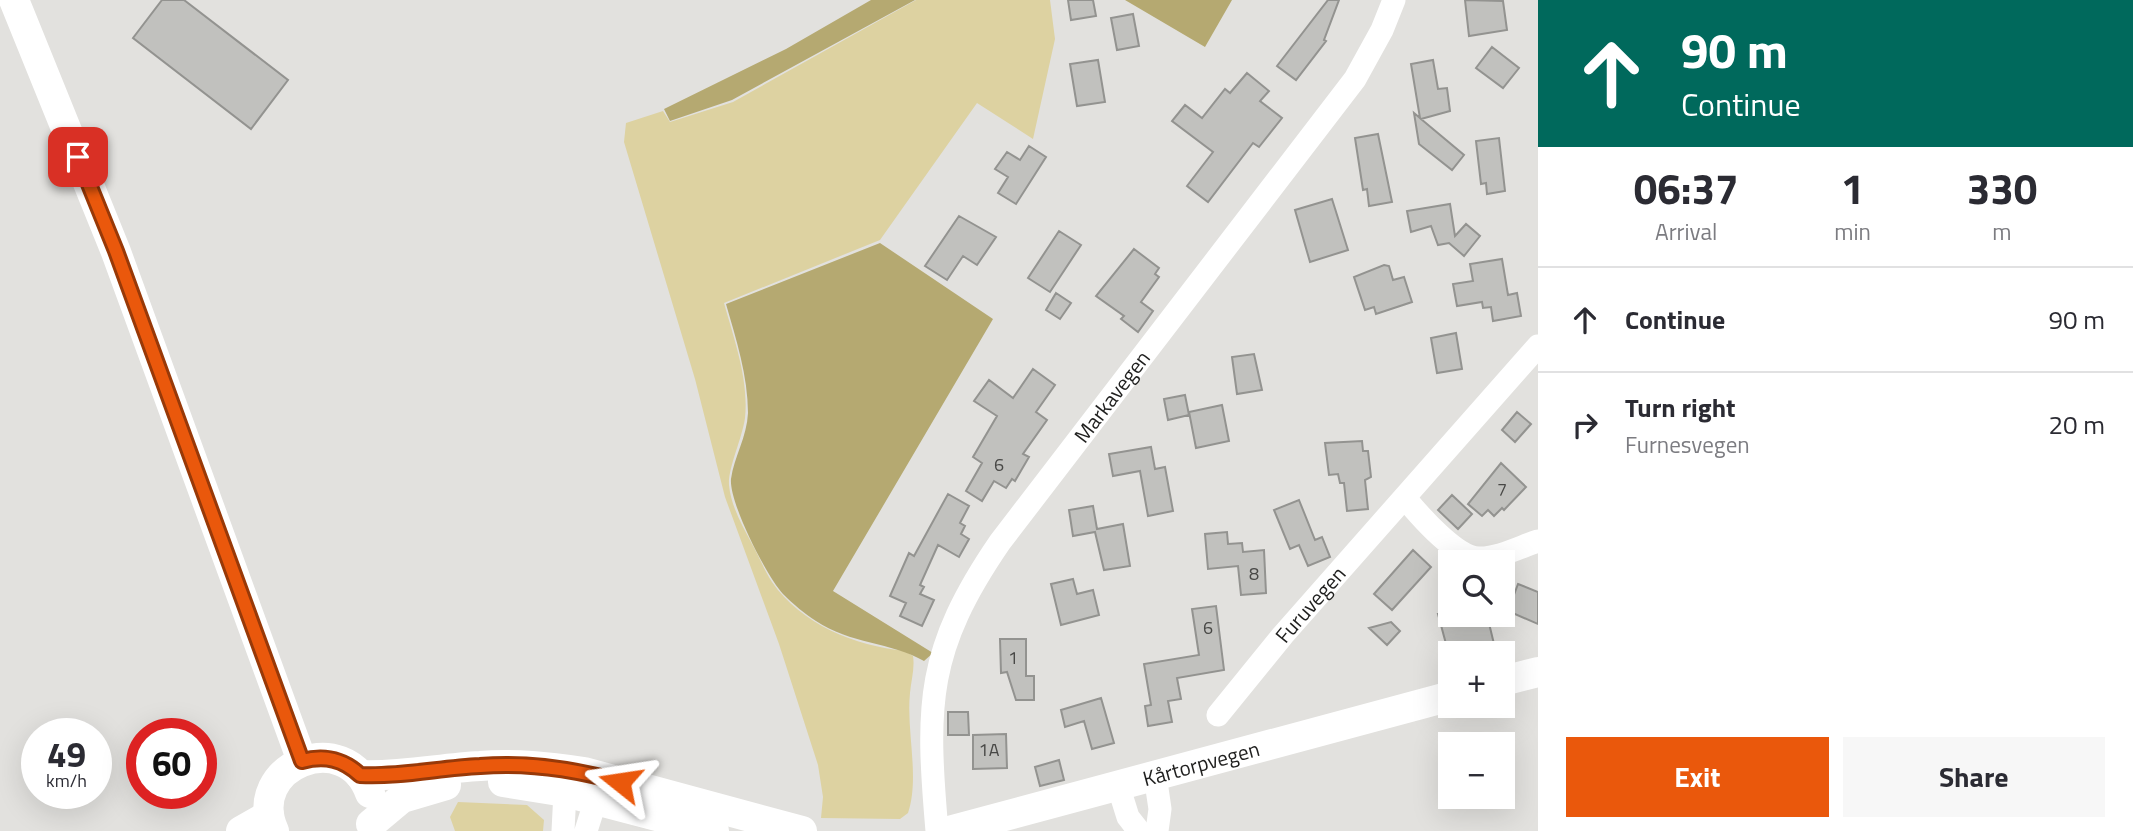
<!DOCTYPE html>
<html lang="en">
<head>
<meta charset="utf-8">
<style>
  :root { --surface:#fff; --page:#f7f7f7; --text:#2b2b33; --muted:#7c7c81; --line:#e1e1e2; --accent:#ea580c }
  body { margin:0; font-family:"Titillium Web",sans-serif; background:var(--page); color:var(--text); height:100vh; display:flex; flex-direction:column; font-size:26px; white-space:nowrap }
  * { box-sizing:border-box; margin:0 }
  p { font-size:23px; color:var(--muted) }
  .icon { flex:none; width:38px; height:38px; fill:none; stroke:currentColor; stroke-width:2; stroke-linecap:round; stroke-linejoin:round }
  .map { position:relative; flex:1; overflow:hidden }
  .drawer { display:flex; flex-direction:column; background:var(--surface); width:595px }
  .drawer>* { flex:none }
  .guide { background:#00695c; color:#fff; overflow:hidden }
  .controls { position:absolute; left:1438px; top:550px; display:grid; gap:14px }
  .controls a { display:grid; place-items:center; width:77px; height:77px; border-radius:0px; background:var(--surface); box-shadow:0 7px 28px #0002; font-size:35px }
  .speed { position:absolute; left:21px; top:718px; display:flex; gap:14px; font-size:35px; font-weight:700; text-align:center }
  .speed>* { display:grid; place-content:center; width:91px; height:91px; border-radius:50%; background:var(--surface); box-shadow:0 7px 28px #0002; line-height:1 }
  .speed small { font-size:18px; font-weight:400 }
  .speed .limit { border:10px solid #d22; background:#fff; color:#111 }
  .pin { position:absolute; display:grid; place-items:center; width:60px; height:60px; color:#fff; margin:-30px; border-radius:14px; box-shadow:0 4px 10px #0006 }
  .me { position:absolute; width:77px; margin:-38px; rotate:285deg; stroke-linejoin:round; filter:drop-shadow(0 0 5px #0008) }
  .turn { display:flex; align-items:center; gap:24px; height:147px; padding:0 28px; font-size:32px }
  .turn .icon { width:91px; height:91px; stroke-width:2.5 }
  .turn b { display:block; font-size:49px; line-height:60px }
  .eta { display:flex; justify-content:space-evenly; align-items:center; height:119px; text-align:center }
  .eta b { font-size:42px; font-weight:700; line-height:49px }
  .cta { display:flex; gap:14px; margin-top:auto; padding:14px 28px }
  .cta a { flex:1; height:80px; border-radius:0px; background:var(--accent); color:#fff; font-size:28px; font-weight:700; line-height:80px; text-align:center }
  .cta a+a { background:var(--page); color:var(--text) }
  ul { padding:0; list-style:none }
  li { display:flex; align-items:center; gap:21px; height:105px; padding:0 28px; border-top:2px solid var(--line) }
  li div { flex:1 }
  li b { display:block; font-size:26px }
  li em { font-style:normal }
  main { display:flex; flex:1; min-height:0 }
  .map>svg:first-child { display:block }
  .green { fill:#ddd2a1 }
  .forest { fill:#b5a971 }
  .building { fill:#c1c1be; stroke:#939390; stroke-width:2 }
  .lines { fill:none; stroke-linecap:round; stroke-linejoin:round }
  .minor { stroke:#fff; stroke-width:23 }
  .major { stroke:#fff; stroke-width:30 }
  .route-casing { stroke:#983908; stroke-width:18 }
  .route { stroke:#ea580c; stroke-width:12 }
  .labels { text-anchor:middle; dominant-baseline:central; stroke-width:7; stroke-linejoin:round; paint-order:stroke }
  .number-label { font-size:18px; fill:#484846 }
  .street-label { font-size:21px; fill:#1f1f1e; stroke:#fff }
</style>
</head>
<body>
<main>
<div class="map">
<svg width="1538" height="831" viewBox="0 0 1538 831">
  <rect width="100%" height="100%" fill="#e2e1de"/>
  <!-- green -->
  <path class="green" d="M916,0H1050L1055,39L1033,139L977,103L880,240L724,303C734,339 749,380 745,418C742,439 728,468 729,485C731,506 742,525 752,544C759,556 764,570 772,582C801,624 855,646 905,651L913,656C915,668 911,681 910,693C906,731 920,777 908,813L900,819L821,818L823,797L818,765L779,644L725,497L695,379L624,142L626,123L663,111L670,122L733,102Z
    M458,802L527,805L544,820L543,831H455L450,817Z"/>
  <!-- forest -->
  <path class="forest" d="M871,0H915L732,100L670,121L664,109L786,49Z
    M1125,0H1232L1205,47Z
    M880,243L993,319L833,591L933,653L924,661C891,642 850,644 816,621C805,614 793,604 783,594C767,577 729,503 731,479C734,457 747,437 748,413C748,376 736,339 726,304Z"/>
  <!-- building -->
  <path class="building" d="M162,0H184L288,80L251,129L133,38Z
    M1068,0H1093L1096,16L1071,20Z
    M1328,0H1339L1324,40L1326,41L1296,80L1277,66Z
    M1465,0L1503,1L1507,30L1469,36Z
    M1133,14L1139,46L1117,50L1111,18Z
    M1492,47L1519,68L1503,88L1476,68Z
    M1098,60L1105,102L1077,106L1070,64Z
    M1433,60L1438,89L1447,88L1450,111L1421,119L1464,155L1452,170L1419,144L1414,113L1420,118L1411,64Z
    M1247,73L1269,91L1260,101L1282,118L1259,147L1253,143L1208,202L1187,186L1213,152L1172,121L1185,105L1202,118L1225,89L1230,93Z
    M1378,134L1392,202L1369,206L1367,189L1363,190L1355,138Z
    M1499,138L1505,191L1487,194L1486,183L1481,184L1476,141Z
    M1029,146L1046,157L1016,204L998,193L1008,177L995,169L1007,152L1020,160Z
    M1332,199L1348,250L1310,262L1295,210Z
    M1450,204L1455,236L1466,224L1480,236L1464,256L1449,243L1438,245L1431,226L1411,232L1407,211Z
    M959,216L996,237L977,265L963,256L947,280L925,266Z
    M1059,231L1081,245L1050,292L1028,278Z
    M1134,249L1159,268L1155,274L1159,277L1141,302L1153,311L1138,332L1121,319L1124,316L1096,296Z
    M1502,259L1508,295L1517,293L1521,316L1493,321L1491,307L1483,308L1482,302L1457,306L1453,284L1473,281L1470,264Z
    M1384,265L1389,266L1393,280L1404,277L1412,302L1376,314L1374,307L1365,310L1354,277Z
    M1056,293L1071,303L1060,319L1046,310Z
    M1456,333L1462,369L1437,373L1431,338Z
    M1254,354L1262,390L1237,394L1232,357Z
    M1033,369L1055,385L1036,412L1047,420L1023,454L1029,457L1015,481L1012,479L1006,488L994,481L982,501L966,491L982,463L973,457L997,416L974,401L989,380L1013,398Z
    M1185,395L1189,415L1168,420L1164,399Z
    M1222,405L1229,441L1196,448L1189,412Z
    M1517,412L1531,424L1515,442L1502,430Z
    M1362,441L1363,451H1368L1371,477L1365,480L1368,509L1347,511L1344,483H1340L1338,474L1329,475L1325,443Z
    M1151,447L1155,469L1165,467L1173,511L1148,516L1140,471L1113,476L1109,454Z
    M1501,463L1526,487L1504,510L1502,508L1494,516L1488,510L1482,516L1468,504Z
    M948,494L969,506L960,523L965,526L961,534L969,539L959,557L938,545L920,585L924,587L920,594L934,600L922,626L900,616L906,603L890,596L909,553L914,556Z
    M1452,495L1472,514L1458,529L1438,510Z
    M1299,500L1315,540L1322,537L1330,557L1308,566L1299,545L1290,549L1274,510Z
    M1093,506L1097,529L1123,524L1130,566L1104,570L1095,532L1073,536L1069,510Z
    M1227,532L1228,544L1242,543L1243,552L1264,550L1266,593L1241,595L1238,566L1208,569L1205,534Z
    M1413,550L1431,567L1392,610L1374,594Z
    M1073,579L1077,594L1093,590L1099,615L1061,625L1051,584Z
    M1518,584L1538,592V624L1508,611Z
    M1216,606L1224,670L1177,678L1181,699L1168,701L1172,722L1148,726L1145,706L1151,705L1144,664L1199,655L1192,609Z
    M1438,614H1466L1467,620L1487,615L1494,644L1449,655Z
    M1391,622L1400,631L1387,645L1369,628Z
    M1000,639H1026V676H1034V700H1016L1007,672L1001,673Z
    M1101,698L1114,743L1092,749L1084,721L1065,727L1061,710Z
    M948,712H968L969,735H948Z
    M1006,734L1007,768L973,769V735Z
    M1059,760L1064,780L1040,786L1035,767Z"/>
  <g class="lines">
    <!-- minor -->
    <g class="minor">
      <path d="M1405,498C1419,515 1457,559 1480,558C1499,558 1520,547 1538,541"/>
      <path id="s1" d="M1218,715L1283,635L1538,346"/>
      <path d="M1155,775L1160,809L1157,831"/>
      <path d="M1118,785L1128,817L1139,831"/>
      <path d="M563,831L565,792L584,772L596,799L586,831"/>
      <path id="s2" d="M937,831C926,704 926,650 1000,542L1355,79L1382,30L1394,0"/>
    </g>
    <!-- major -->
    <g class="major">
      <path d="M14,0L116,252L302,761"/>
      <path d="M1503,681L1538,672"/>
      <path d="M360,775C401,777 440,768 480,766C515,763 549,767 584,772L802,831"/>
      <path d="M503,782L565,792L714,831"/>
      <path d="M371,824L402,798L446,785"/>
      <path d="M241,831L269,815"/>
      <path d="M274,831C244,766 346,725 370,793"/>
      <path id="s3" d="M949,831L1451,696"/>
    </g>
  </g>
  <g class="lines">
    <defs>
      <path id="route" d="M78,157L116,251L302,761C325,755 343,759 360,775C401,777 439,768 480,766C527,762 574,769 620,782"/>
    </defs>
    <!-- route casing -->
    <use href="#route" class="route-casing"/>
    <!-- route -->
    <use href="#route" class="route"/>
  </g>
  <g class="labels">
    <!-- number labels -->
    <g class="number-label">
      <text x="999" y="464">6</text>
      <text x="1502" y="489">7</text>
      <text x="1254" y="573">8</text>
      <text x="1208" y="627">6</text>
      <text x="1013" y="657">1</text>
      <text x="989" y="749">1A</text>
    </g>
    <!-- street labels -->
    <g class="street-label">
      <text stroke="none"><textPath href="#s2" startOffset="488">Markavegen</textPath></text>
      <text stroke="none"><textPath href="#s1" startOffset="144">Furuvegen</textPath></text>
      <text stroke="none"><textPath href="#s3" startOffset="261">Kårtorpvegen</textPath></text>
    </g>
  </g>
</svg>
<div class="controls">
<a><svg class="icon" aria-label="search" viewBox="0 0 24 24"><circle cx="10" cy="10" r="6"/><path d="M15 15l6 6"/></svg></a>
<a>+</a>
<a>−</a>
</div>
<div class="speed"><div>49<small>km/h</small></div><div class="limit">60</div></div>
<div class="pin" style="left:78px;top:157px;background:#d93025"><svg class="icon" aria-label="arrive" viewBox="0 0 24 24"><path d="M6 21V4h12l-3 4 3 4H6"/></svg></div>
<svg class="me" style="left:620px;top:782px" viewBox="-20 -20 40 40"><path d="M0-17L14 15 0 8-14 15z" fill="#ea580c" stroke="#fff" stroke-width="4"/></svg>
</div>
<section class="drawer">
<div class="guide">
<div class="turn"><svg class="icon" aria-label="ahead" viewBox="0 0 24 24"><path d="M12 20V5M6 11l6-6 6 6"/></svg><div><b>90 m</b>Continue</div></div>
</div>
<div class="eta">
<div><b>06:37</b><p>Arrival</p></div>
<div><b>1</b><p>min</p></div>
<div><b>330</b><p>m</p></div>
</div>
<ul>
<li><svg class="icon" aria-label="ahead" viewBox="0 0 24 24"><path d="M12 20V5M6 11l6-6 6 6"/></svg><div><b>Continue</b></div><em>90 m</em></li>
<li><svg class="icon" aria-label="right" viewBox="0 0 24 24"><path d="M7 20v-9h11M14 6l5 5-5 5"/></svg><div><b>Turn right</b><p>Furnesvegen</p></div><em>20 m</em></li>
</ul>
<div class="cta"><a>Exit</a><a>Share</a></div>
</section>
</main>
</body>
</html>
